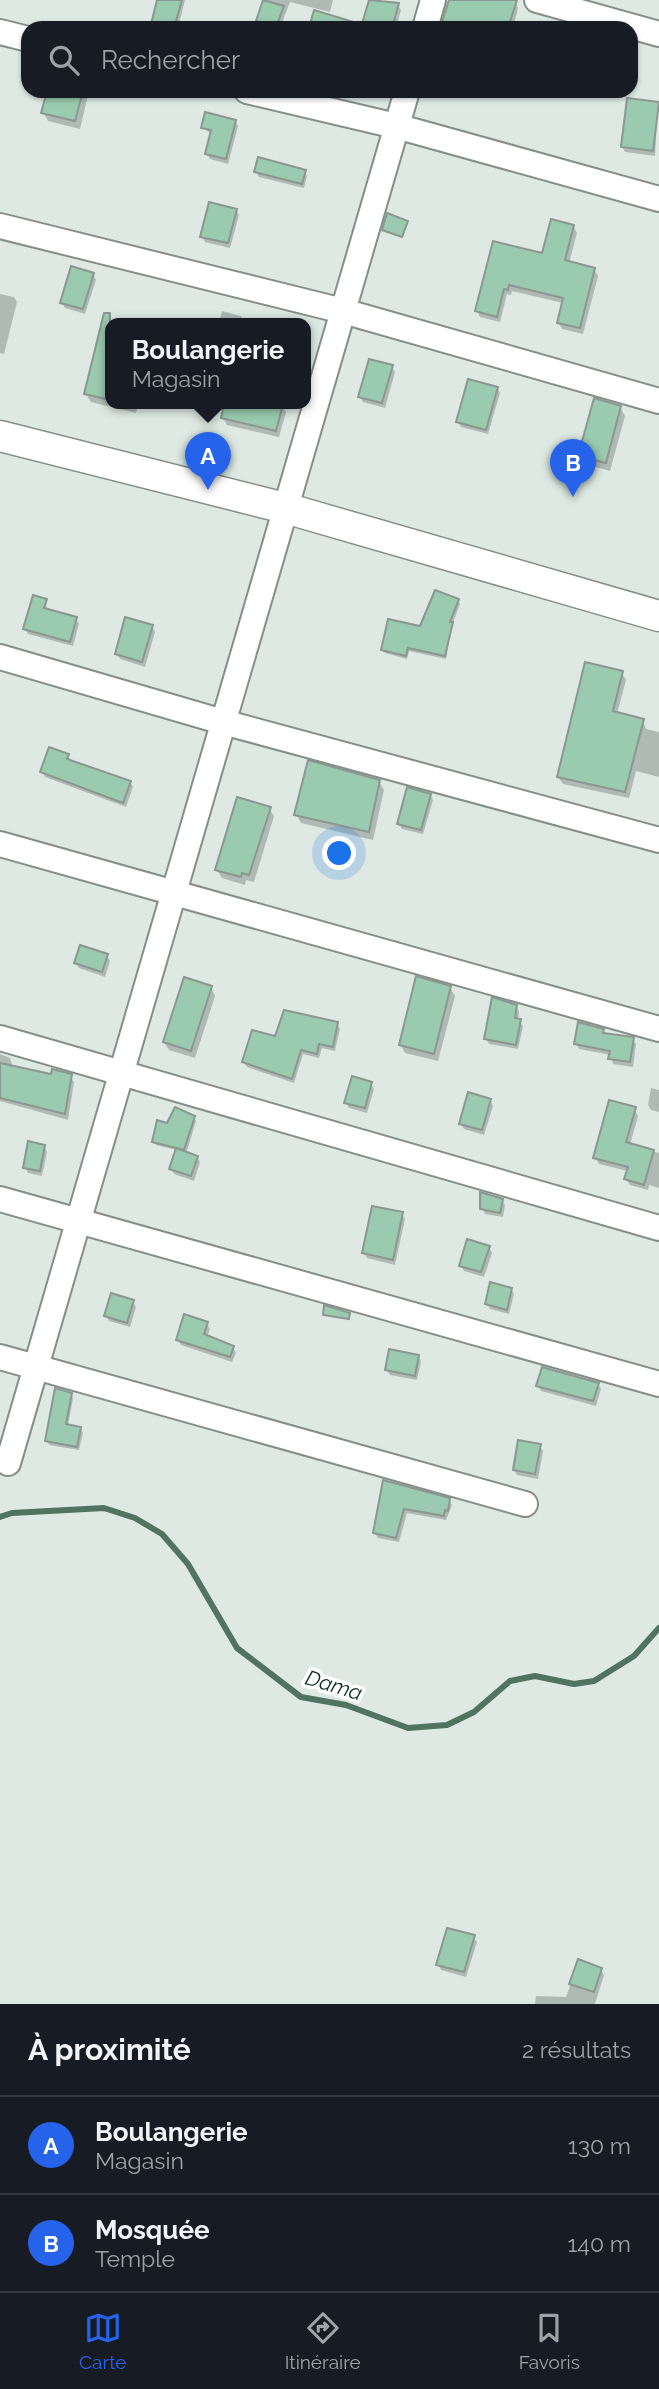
<!DOCTYPE html>
<html lang="fr">
<meta charset="utf-8">
<style>
:root{--surface:#171b24;--page:#20242c;--text:#f1f3f6;--muted:#9ea1a6;--line:#363941;--accent:#2563eb}
body{margin:0;font-family:Raleway,sans-serif;background:var(--page);color:var(--text)}
.you{position:absolute;left:340px;top:854px;width:24px;height:24px;margin:-18px;border:5px solid #fff;border-radius:50%;background:#1a73e8;box-shadow:0 0 0 10px #1a73e833}
.badge{display:grid;place-items:center;width:46px;height:46px;border-radius:50%;background:var(--accent);color:#fff;font-size:23px;font-weight:700}
.pin{position:absolute;translate:-50% -58px;filter:drop-shadow(0 2px 4px #0008)}
.pin::after{content:'';position:absolute;top:37px;width:24px;height:21px;background:inherit;clip-path:polygon(0 0,100% 0,50% 100%)}
.popup{position:absolute;left:105px;top:318px;width:206px;height:91px;box-sizing:border-box;display:grid;place-content:center;border-radius:14px;background:var(--surface);filter:drop-shadow(0 2px 5px #0005);font-size:23px;white-space:nowrap;color:var(--muted)}
.popup b{font-size:26px;color:var(--text)}
.popup::after{content:'';position:absolute;left:50%;top:100%;margin-left:-14px;border:14px solid transparent;border-top-color:var(--surface)}
.list{margin:0;padding:0;list-style:none}
h2{display:flex;justify-content:space-between;align-items:center;height:91px;margin:0;padding:0 28px;font-size:30px}
h2 small{font-size:23px;font-weight:400;color:var(--muted)}
.list li{display:grid;grid-template-columns:46px 1fr auto;gap:21px;align-items:center;box-sizing:border-box;height:98px;padding:0 28px;border-top:2px solid var(--line)}
.list b{display:block;font-size:26px;white-space:nowrap}
.list p{margin:0;font-size:23px;white-space:nowrap;color:var(--muted)}
.list em{font-size:23px;font-style:normal;color:var(--muted)}
.icon{flex:none;width:38px;height:38px;fill:none;stroke:currentColor;stroke-width:2;stroke-linecap:round;stroke-linejoin:round}
.map{position:relative;flex:none;width:659px;height:2004px;overflow:hidden}
.search{position:absolute;background:var(--surface);box-shadow:0 2px 5px #0004;left:21px;right:21px;top:21px;height:77px;display:flex;align-items:center;gap:18px;box-sizing:border-box;padding:0 24px;border-radius:21px;color:var(--muted);font-size:26px}
.sheet{height:287px;background:var(--surface)}
nav{display:flex;justify-content:space-around;align-items:center;box-sizing:border-box;height:98px;border-top:2px solid var(--line);background:var(--surface);font-size:19px;color:var(--muted)}
nav a{display:grid;justify-items:center;gap:4px}
nav .on{color:var(--accent)}
.map>svg:first-child{display:block}
.shadow{fill:#0003}
.lines{fill:none;stroke-linecap:round;stroke-linejoin:round}
.stream{stroke:#517361;stroke-width:6}
.building{fill:#9acbb0;stroke:#8c9791;stroke-width:2}
.minor-casing{stroke:#848f89;stroke-width:28}
.tertiary-casing{stroke:#848f89;stroke-width:33}
.minor{stroke:#fff;stroke-width:24}
.tertiary{stroke:#fff;stroke-width:30}
.labels{text-anchor:middle;dominant-baseline:central;stroke-width:7;stroke-linejoin:round;paint-order:stroke}
.water-label{font-size:21px;font-style:italic;fill:#093321;stroke:#fff}
</style>
<div class="map">
<svg width="659" height="2004" viewBox="0 0 659 2004">
<rect width="100%" height="100%" fill="#dde9e2"/>
<g class="shadow">
<polygon points="159,0 185,0 178,28 152,28"/>
<polygon points="265,0 333,0 330,12 290,2 280,28 268,28 258,20"/>
<polygon points="371,0 398,5 401,10 396,28 366,28 364,24"/>
<polygon points="452,0 515,2 518,8 513,28 441,28"/>
<polygon points="49,91 89,91 80,129 48,121 43,112"/>
<polygon points="658,104 655,156 625,152 622,146"/>
<polygon points="235,121 238,126 228,164 210,159 207,154 212,134 203,128"/>
<polygon points="304,171 307,176 304,188 259,177 256,172"/>
<polygon points="236,210 239,215 230,248 205,242 202,236"/>
<polygon points="407,222 403,238 384,230"/>
<polygon points="573,226 577,233 569,263 594,269 598,276 583,334 562,329 558,322 563,303 512,291 511,295 507,294 500,322 480,317 477,311"/>
<polygon points="93,275 96,280 85,314 65,308 62,303"/>
<polygon points="0,294 14,297 17,302 4,354 0,353"/>
<polygon points="222,311 241,316 245,324 212,324 219,323"/>
<polygon points="102,327 110,329 110,404 138,404 136,413 91,402 86,394"/>
<polygon points="392,367 395,372 385,408 363,402 360,397"/>
<polygon points="497,388 500,393 488,434 461,427 458,421"/>
<polygon points="282,405 286,412 279,437 227,425 223,418"/>
<polygon points="620,407 625,416 610,471 585,464 580,456"/>
<polygon points="458,600 460,604 452,625 446,659 409,651 407,659 385,653 382,650 421,629"/>
<polygon points="46,601 47,611 76,619 79,624 73,646 28,634 25,628"/>
<polygon points="152,626 155,632 145,667 120,659 117,654"/>
<polygon points="622,673 626,680 617,714 643,721 646,729 659,732 659,777 636,771 629,798 563,784 558,777"/>
<polygon points="68,756 71,761 130,782 133,787 126,807 45,777 42,771"/>
<polygon points="379,781 384,790 373,840 301,823 296,814"/>
<polygon points="430,795 433,800 423,834 402,829 399,824"/>
<polygon points="269,808 274,816 254,882 246,880 245,885 222,878 217,870"/>
<polygon points="107,956 110,961 105,977 79,968 76,963"/>
<polygon points="211,988 215,996 195,1058 169,1050 164,1042"/>
<polygon points="450,988 455,996 438,1061 405,1053 400,1044"/>
<polygon points="516,1006 519,1012 518,1020 523,1026 518,1049 489,1044 486,1039"/>
<polygon points="337,1024 340,1029 335,1051 322,1048 319,1058 303,1054 294,1083 247,1067 244,1062 276,1038"/>
<polygon points="603,1030 605,1035 632,1039 636,1044 633,1067 613,1064 611,1055 579,1049 576,1044"/>
<polygon points="0,1054 10,1058 13,1068 53,1076 70,1076 74,1082 68,1120 0,1101"/>
<polygon points="371,1084 374,1089 367,1113 349,1108 346,1102"/>
<polygon points="651,1088 659,1090 659,1112 651,1110 648,1105"/>
<polygon points="490,1100 493,1106 484,1135 464,1129 461,1124"/>
<polygon points="634,1109 638,1116 630,1145 659,1153 659,1188 649,1185 648,1190 630,1185 626,1179 628,1171 599,1164 595,1157"/>
<polygon points="194,1117 196,1121 186,1154 197,1157 200,1162 194,1181 174,1174 171,1169 177,1150 156,1145 154,1142 168,1125"/>
<polygon points="44,1146 47,1152 42,1176 28,1173 25,1167"/>
<polygon points="502,1200 505,1205 503,1217 485,1214 482,1208"/>
<polygon points="402,1214 405,1219 395,1265 367,1258 364,1253"/>
<polygon points="489,1247 492,1253 484,1277 464,1271 461,1265"/>
<polygon points="511,1289 514,1294 509,1314 490,1309 487,1304"/>
<polygon points="133,1302 136,1307 130,1327 109,1321 106,1316"/>
<polygon points="324,1314 349,1314 350,1316 350,1320"/>
<polygon points="207,1324 210,1329 207,1337 233,1347 236,1353 232,1362 181,1345 178,1340"/>
<polygon points="418,1356 421,1361 417,1380 390,1375 387,1370"/>
<polygon points="598,1384 601,1389 596,1406 541,1391 538,1386"/>
<polygon points="71,1394 73,1398 68,1426 80,1428 83,1433 79,1450 49,1445 47,1441"/>
<polygon points="540,1446 543,1451 538,1479 517,1475 514,1470"/>
<polygon points="385,1482 449,1500 452,1505 446,1520 407,1513 399,1542 378,1538 375,1533"/>
<polygon points="473,1937 477,1942 466,1977 441,1970 438,1964"/>
<polygon points="579,1962 601,1970 604,1975 595,2004 535,2004 536,1996 566,1997"/>
</g>
<g class="lines">
<polyline class="stream" points="0,1517 12,1513 104,1508 135,1518 162,1534 188,1564 237,1648 301,1697 346,1705 408,1728 447,1725 474,1712 510,1681 535,1676 574,1684 594,1681 634,1656 659,1628"/>
</g>
<g class="building">
<polygon points="157,0 182,0 174,28 150,28"/>
<polygon points="263,0 284,6 276,27 256,21"/>
<polygon points="369,0 399,3 392,28 362,24"/>
<polygon points="449,0 517,0 508,28 440,28"/>
<polygon points="314,10 360,24 360,28 309,28"/>
<polygon points="47,91 83,91 75,121 41,113"/>
<polygon points="627,98 659,102 653,151 621,147"/>
<polygon points="205,112 236,120 226,159 205,154 211,130 201,128"/>
<polygon points="258,157 306,170 302,184 254,172"/>
<polygon points="209,202 237,209 228,243 200,237"/>
<polygon points="387,213 408,221 402,237 382,230"/>
<polygon points="551,219 574,225 565,260 595,268 580,328 557,323 563,298 509,285 508,290 504,289 497,317 475,311 493,241 542,253"/>
<polygon points="71,266 94,273 83,309 60,303"/>
<polygon points="104,313 110,313 110,400 84,394"/>
<polygon points="369,359 393,365 382,403 358,397"/>
<polygon points="468,379 498,387 486,430 456,422"/>
<polygon points="594,398 621,406 606,463 578,456"/>
<polygon points="224,404 283,404 276,431 221,418"/>
<polygon points="435,590 459,599 450,622 453,622 445,656 408,648 406,656 381,650 388,619 420,626"/>
<polygon points="33,595 47,599 44,608 77,617 70,642 23,629"/>
<polygon points="125,617 153,625 142,662 115,654"/>
<polygon points="585,662 623,671 613,711 644,719 625,792 557,777"/>
<polygon points="49,747 69,754 67,759 131,781 123,803 40,772"/>
<polygon points="308,760 380,780 369,832 294,815"/>
<polygon points="407,787 431,794 421,830 397,824"/>
<polygon points="237,797 271,807 249,875 242,873 241,877 215,870"/>
<polygon points="80,945 108,954 102,972 74,963"/>
<polygon points="416,976 451,986 434,1054 399,1045"/>
<polygon points="184,977 212,986 191,1051 163,1042"/>
<polygon points="492,997 517,1005 515,1018 521,1019 516,1045 484,1039"/>
<polygon points="284,1010 338,1022 333,1047 319,1044 317,1054 301,1050 292,1079 242,1062 252,1030 275,1036"/>
<polygon points="578,1022 604,1029 603,1033 634,1037 630,1062 608,1059 610,1051 574,1044"/>
<polygon points="0,1063 51,1074 52,1069 72,1074 65,1114 0,1098"/>
<polygon points="352,1076 372,1082 365,1108 344,1103"/>
<polygon points="468,1092 491,1099 482,1130 459,1124"/>
<polygon points="609,1100 636,1107 626,1142 654,1150 644,1185 624,1179 628,1167 593,1158"/>
<polygon points="175,1107 195,1116 184,1150 152,1142 157,1120 167,1123"/>
<polygon points="28,1141 45,1145 40,1171 23,1168"/>
<polygon points="176,1148 198,1156 191,1176 169,1169"/>
<polygon points="480,1192 503,1199 500,1213 480,1209"/>
<polygon points="372,1206 403,1212 393,1260 362,1253"/>
<polygon points="467,1239 490,1246 481,1272 459,1266"/>
<polygon points="490,1282 512,1288 507,1310 485,1304"/>
<polygon points="111,1293 134,1300 127,1323 104,1316"/>
<polygon points="324,1305 350,1313 349,1319 323,1315"/>
<polygon points="184,1314 208,1322 204,1334 234,1346 230,1357 176,1340"/>
<polygon points="389,1349 419,1355 415,1376 385,1370"/>
<polygon points="542,1367 599,1383 593,1401 536,1386"/>
<polygon points="55,1388 72,1393 66,1424 81,1427 77,1447 45,1441"/>
<polygon points="518,1440 541,1444 535,1474 513,1470"/>
<polygon points="383,1480 450,1498 448,1511 445,1510 444,1516 404,1509 396,1538 373,1533"/>
<polygon points="447,1928 475,1935 464,1972 436,1965"/>
<polygon points="578,1959 602,1968 594,1992 569,1984"/>
</g>
<g class="lines">
<g class="minor-casing">
<g id="minor">
<polyline points="537,0 659,34"/>
<polyline points="425,28 433,0"/>
<polyline points="0,32 28,39"/>
<polyline points="247,91 396,126 659,199"/>
<polyline points="0,226 343,311 659,401"/>
<polyline points="0,657 223,722 659,840"/>
<polyline points="0,844 659,1029"/>
<polyline points="0,1038 659,1228"/>
<polyline points="0,1199 659,1384"/>
<polyline points="0,1357 525,1504"/>
<polyline points="8,1463 407,91"/>
</g>
</g>
<g class="tertiary-casing">
<polyline id="tertiary" points="0,436 285,508 659,616"/>
</g>
<use href="#minor" class="minor"/>
<use href="#tertiary" class="tertiary"/>
</g>
<g class="labels">
<g class="water-label">
<text transform="translate(334 1685) rotate(17)">Dama</text>
</g>
</g>
</svg>
<div class="you"></div>
<div class="pin badge" style="left:208px;top:490px">A</div>
<div class="popup"><b>Boulangerie</b>Magasin</div>
<div class="pin badge" style="left:573px;top:497px">B</div>
<div class="search"><svg class="icon" aria-label="search" viewBox="0 0 24 24"><circle cx="10" cy="10" r="6"/><path d="M15 15l6 6"/></svg>Rechercher</div>
</div>
<section class="sheet">
<h2>À proximité<small>2 résultats</small></h2>
<ul class="list">
<li><span class="badge">A</span><div><b>Boulangerie</b><p>Magasin</p></div><em>130 m</em></li>
<li><span class="badge">B</span><div><b>Mosquée</b><p>Temple</p></div><em>140 m</em></li>
</ul>
</section>
<nav>
<a class="on"><svg class="icon" aria-label="map" viewBox="0 0 24 24"><path d="M3 6l6-2 6 2 6-2v14l-6 2-6-2-6 2zM9 4v14M15 6v14"/></svg>Carte</a>
<a><svg class="icon" aria-label="directions" viewBox="0 0 24 24"><path d="M12 3l9 9-9 9-9-9zM9 14v-3h6M13 9l2 2-2 2"/></svg>Itinéraire</a>
<a><svg class="icon" aria-label="saved" viewBox="0 0 24 24"><path d="M7 4h10v16l-5-4-5 4z"/></svg>Favoris</a>
</nav>
